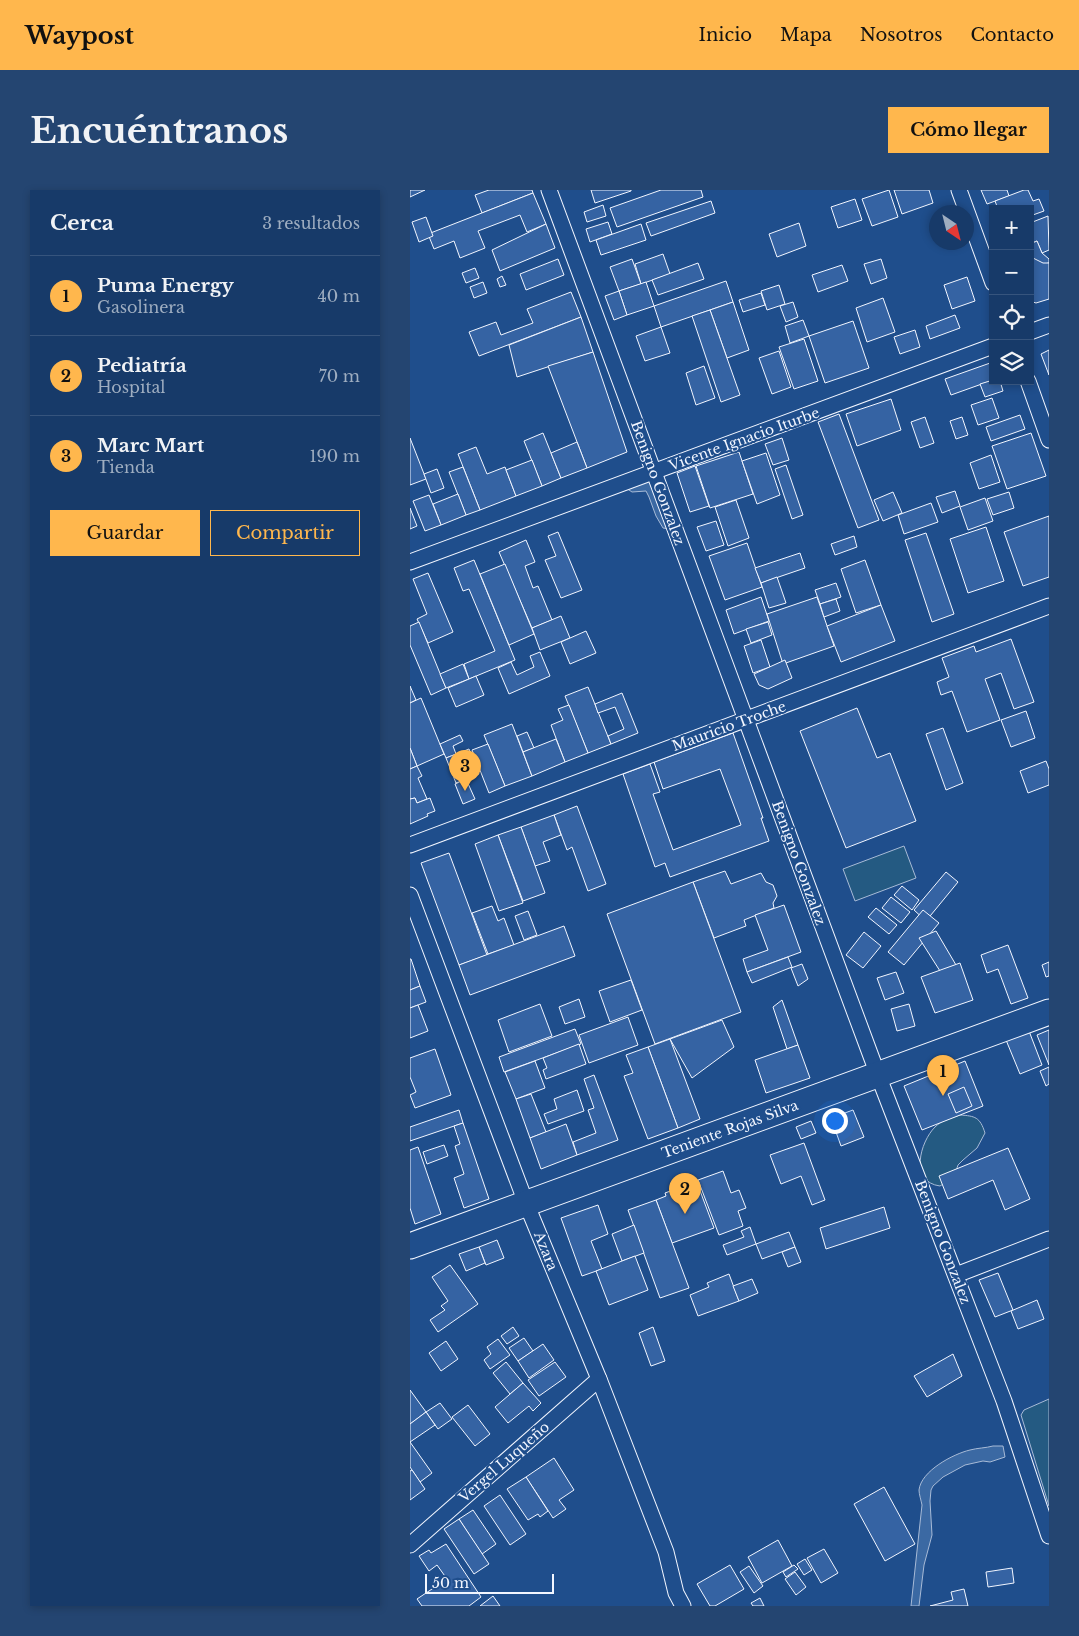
<!DOCTYPE html>
<html lang="es">
<meta charset="utf-8">
<style>
:root{--surface:#173a69;--page:#244571;--text:#f1f3f6;--muted:#9eadc0;--line:#36547d;--accent:#ffb74d}
body{margin:0;font-family:"Libre Baskerville",serif;background:var(--page);color:var(--text)}
.controls{position:absolute;right:15px;top:15px;display:grid;overflow:hidden;border-radius:0px;box-shadow:0 2px 8px #0003}
.controls button{width:45px;height:45px;display:grid;place-items:center;padding:0;border:0;border-bottom:1px solid var(--line);background:var(--surface);color:var(--text);font:25px sans-serif}
.compass{position:absolute;left:519px;top:15px;width:45px;height:45px;border-radius:50%;background:var(--surface);box-shadow:0 2px 8px #0003;rotate:145deg}
.scale{position:absolute;left:15px;bottom:12px;width:129px;box-sizing:border-box;padding-left:5px;border:2px solid #f2f6ff;border-top:0;font-size:14px;line-height:18px;white-space:nowrap;color:#f2f6ff;-webkit-text-stroke:4px #1f4e8c;paint-order:stroke}
.you{position:absolute;left:424px;top:930px;width:18px;height:18px;margin:-12px;border:4px solid #fff;border-radius:50%;background:#1a73e8;box-shadow:0 0 0 8px #1a73e833}
.badge{display:grid;place-items:center;width:32px;height:32px;border-radius:50%;background:var(--accent);color:#111;font-size:16px;font-weight:700}
.pin{position:absolute;translate:-50% -41px;filter:drop-shadow(0 1px 2px #0008)}
.pin::after{content:'';position:absolute;top:26px;width:18px;height:15px;background:inherit;clip-path:polygon(0 0,100% 0,50% 100%)}
.list{margin:0;padding:0;list-style:none}
h2{display:flex;justify-content:space-between;align-items:center;height:65px;margin:0;padding:0 20px;font-size:21px}
h2 small{font-size:16px;font-weight:400;color:var(--muted)}
.list li{display:grid;grid-template-columns:32px 1fr auto;gap:15px;align-items:center;box-sizing:border-box;height:80px;padding:0 20px;border-top:1px solid var(--line)}
.list b{display:block;font-size:19px;white-space:nowrap}
.list p{margin:0;font-size:16px;white-space:nowrap;color:var(--muted)}
.list em{font-size:16px;font-style:normal;color:var(--muted)}
.actions{display:flex;gap:10px;padding:15px 20px}
.actions a{flex:1;padding:11px 0;border:1px solid var(--accent);border-radius:0px;text-align:center;font-size:18px;color:var(--accent)}
.actions .main{background:var(--accent);color:#111}
.icon{flex:none;width:28px;height:28px;fill:none;stroke:currentColor;stroke-width:2;stroke-linecap:round;stroke-linejoin:round}
.map{position:relative;flex:none;width:639px;height:1416px;overflow:hidden;border-radius:0px}
header{display:flex;align-items:center;gap:30px;box-sizing:border-box;height:70px;padding:0 25px;background:var(--accent);color:#111}
header strong{font-size:24px}
nav{display:flex;gap:28px;margin-inline-start:auto;font-size:18px}
.intro{display:flex;align-items:center;justify-content:space-between;box-sizing:border-box;height:120px;padding:0 30px}
h1{margin:0;font-size:35px}
.button{padding:12px 22px;border-radius:0px;background:var(--accent);color:#111;font-size:18px;font-weight:700}
main{display:flex;gap:30px;padding:0 30px}
aside{flex:1;background:var(--surface);border-radius:0px;box-shadow:0 2px 8px #0003}
.map>svg:first-child{display:block}
.green{fill:#245a82;stroke:#a8bbd7}
.water{fill:#3b69a3;stroke:#a8bbd7}
.building{fill:#3563a3;stroke:#f2f6ff}
.lines{fill:none;stroke-linecap:round;stroke-linejoin:round}
.minor-casing{stroke:#f2f6ff;stroke-width:17}
.primary-casing{stroke:#f2f6ff;stroke-width:27}
.minor{stroke:#1f4e8c;stroke-width:15}
.primary{stroke:#1f4e8c;stroke-width:25}
.labels{text-anchor:middle;dominant-baseline:central;stroke-width:4;stroke-linejoin:round;paint-order:stroke}
.street-label{font-size:14px;fill:#f2f6ff;stroke:#1f4e8c}
</style>
<header>
<strong>Waypost</strong>
<nav><a>Inicio</a><a>Mapa</a><a>Nosotros</a><a>Contacto</a></nav>
</header>
<div class="intro"><h1>Encuéntranos</h1><a class="button">Cómo llegar</a></div>
<main>
<aside>
<h2>Cerca<small>3 resultados</small></h2>
<ul class="list">
<li><span class="badge">1</span><div><b>Puma Energy</b><p>Gasolinera</p></div><em>40 m</em></li>
<li><span class="badge">2</span><div><b>Pediatría</b><p>Hospital</p></div><em>70 m</em></li>
<li><span class="badge">3</span><div><b>Marc Mart</b><p>Tienda</p></div><em>190 m</em></li>
</ul>
<div class="actions"><a class="main">Guardar</a><a>Compartir</a></div>
</aside>
<div class="map">
<svg width="639" height="1416" viewBox="0 0 639 1416">
<rect width="100%" height="100%" fill="#1f4e8c"/>
<g class="green">
<polygon points="494,656 506,688 445,711 433,679"/>
<path d="M550,925c15,1 20,2 25,18l-8,15 -14,12 -5,5 -4,12 -14,9c-31,-4 -20,-44 -5,-59 7,-7 16,-9 25,-12z"/>
<polygon points="639,1209 639,1316 611,1225 614,1220"/>
</g>
<g class="water">
<polygon points="240,284 260,339 253,338 246,326 239,307 236,301 222,302 216,298"/>
<path d="M583,1256h10l2,11 -15,5 -7,-1 -18,4 -22,12 -10,9 -2,4 -1,11 2,34 -8,30 -5,41h-8l11,-101c-1,-5 -3,-11 -3,-15 2,-19 34,-36 51,-40 7,-2 16,-2 23,-4z"/>
</g>
<g class="building">
<polygon points="0,0 15,0 0,7"/>
<polygon points="79,0 122,0 123,3 72,23 65,5"/>
<polygon points="181,0 221,0 221,1 185,13"/>
<polygon points="251,0 291,0 293,7 207,37 200,18"/>
<polygon points="479,0 488,27 462,36 452,9"/>
<polygon points="484,0 519,0 523,13 492,24"/>
<polygon points="571,0 597,0 599,6 577,14"/>
<polygon points="614,0 618,0 623,11 629,9 634,21 620,26 620,19 588,19 585,11"/>
<polygon points="123,3 136,34 117,42 110,25 68,41 75,58 50,68 44,51 24,59 18,44"/>
<polygon points="445,9 452,30 428,38 421,17"/>
<polygon points="301,11 305,23 241,46 236,33"/>
<polygon points="193,15 196,26 177,32 174,22"/>
<polygon points="638,26 639,60 632,63 627,51 620,54 620,33"/>
<polygon points="16,27 23,46 9,52 2,32"/>
<polygon points="198,32 202,44 180,52 176,39"/>
<polygon points="389,33 396,56 367,67 359,44"/>
<polygon points="136,34 145,58 90,81 82,60"/>
<polygon points="231,34 236,50 191,65 186,50"/>
<polygon points="627,51 632,63 639,69 639,73 625,76 623,68 620,69 620,54"/>
<polygon points="253,64 260,84 231,94 225,74"/>
<polygon points="623,68 633,73 639,73 639,109 626,113 620,111 620,69"/>
<polygon points="148,69 154,85 116,100 110,84"/>
<polygon points="222,69 231,94 209,101 200,77"/>
<polygon points="471,69 477,88 461,94 454,74"/>
<polygon points="288,73 294,89 248,105 242,90"/>
<polygon points="432,75 438,91 408,102 402,85"/>
<polygon points="65,78 69,88 56,93 52,83"/>
<polygon points="92,86 96,95 90,97 87,89"/>
<polygon points="557,87 565,111 542,119 534,95"/>
<polygon points="316,91 323,112 251,137 244,116"/>
<polygon points="73,92 77,103 64,108 60,97"/>
<polygon points="236,92 244,116 217,125 209,101"/>
<polygon points="369,95 375,114 357,120 351,101"/>
<polygon points="209,101 217,125 204,130 195,106"/>
<polygon points="161,102 171,127 69,166 59,142 86,132 91,145 123,133 117,119"/>
<polygon points="351,103 355,115 333,122 329,110"/>
<polygon points="473,108 485,142 457,152 446,118"/>
<polygon points="323,112 339,160 317,168 300,120"/>
<polygon points="383,112 388,127 376,132 370,116"/>
<polygon points="300,120 330,205 311,212 282,126"/>
<polygon points="545,125 550,138 520,149 516,136"/>
<polygon points="171,127 183,162 107,187 99,155"/>
<polygon points="393,130 399,146 380,153 375,136"/>
<polygon points="443,131 459,178 415,193 399,146"/>
<polygon points="251,137 260,163 235,171 226,146"/>
<polygon points="505,140 510,157 490,164 484,147"/>
<polygon points="394,149 408,191 384,199 369,157"/>
<polygon points="639,160 639,185 631,164"/>
<polygon points="369,161 381,197 362,204 349,168"/>
<polygon points="183,162 217,262 177,278 138,176"/>
<polygon points="583,172 583,190 541,205 535,189"/>
<polygon points="294,176 305,208 286,215 276,183"/>
<polygon points="583,190 590,191 593,201 575,207 570,194"/>
<polygon points="582,208 589,228 568,235 561,215"/>
<polygon points="481,209 491,240 447,256 436,224"/>
<polygon points="429,224 469,330 448,338 408,232"/>
<polygon points="610,225 615,239 581,251 576,237"/>
<polygon points="515,227 524,253 510,258 501,232"/>
<polygon points="552,227 558,245 546,249 540,231"/>
<polygon points="133,243 151,288 132,296 114,251"/>
<polygon points="621,243 636,286 597,299 582,256"/>
<polygon points="0,248 16,289 0,295"/>
<polygon points="372,248 379,270 363,275 355,254"/>
<polygon points="167,252 177,278 151,288 141,263"/>
<polygon points="66,257 77,284 95,277 106,306 70,320 48,264"/>
<polygon points="329,262 343,304 300,318 286,276"/>
<polygon points="356,263 370,305 347,314 332,271"/>
<polygon points="581,265 590,292 569,299 560,273"/>
<polygon points="122,270 132,296 106,306 96,280"/>
<polygon points="376,275 393,325 382,329 365,279"/>
<polygon points="285,276 299,316 280,322 267,283"/>
<polygon points="53,277 70,320 56,325 39,282"/>
<polygon points="27,279 34,298 21,303 14,284"/>
<polygon points="545,301 550,316 532,323 526,307"/>
<polygon points="483,302 492,323 473,331 464,310"/>
<polygon points="599,302 604,318 583,325 577,309"/>
<polygon points="48,304 56,325 31,335 23,314"/>
<polygon points="19,305 31,335 15,341 3,311"/>
<polygon points="575,308 583,331 558,340 550,317"/>
<polygon points="326,310 339,348 318,356 305,317"/>
<polygon points="521,313 528,332 494,344 488,325"/>
<polygon points="0,318 7,336 0,339"/>
<polygon points="639,326 639,387 613,396 594,342"/>
<polygon points="306,331 314,355 296,361 287,337"/>
<polygon points="576,337 594,391 558,403 540,349"/>
<polygon points="148,342 172,400 151,408 135,370 146,366 138,346"/>
<polygon points="516,343 544,424 522,432 495,350"/>
<polygon points="444,346 447,357 425,365 421,354"/>
<polygon points="116,350 125,372 115,376 123,398 128,396 142,430 122,438 89,362"/>
<polygon points="337,353 352,397 315,410 299,366"/>
<polygon points="390,363 395,378 351,393 345,378"/>
<polygon points="64,370 105,470 59,489 54,474 85,461 59,399 53,401 44,378"/>
<polygon points="455,370 471,415 446,423 431,379"/>
<polygon points="95,374 124,444 99,455 70,384"/>
<polygon points="18,383 43,442 18,453 7,429 17,424 3,389"/>
<polygon points="367,387 376,413 359,418 351,393"/>
<polygon points="426,393 431,407 410,414 405,400"/>
<polygon points="351,407 359,431 324,444 316,420"/>
<polygon points="407,407 424,456 373,474 357,424"/>
<polygon points="426,409 430,421 414,427 410,414"/>
<polygon points="471,415 485,451 431,472 417,436"/>
<polygon points="151,426 160,448 130,460 122,438"/>
<polygon points="9,432 36,498 21,505 0,455 0,436"/>
<polygon points="358,432 362,445 341,453 336,439"/>
<polygon points="176,441 186,463 160,474 151,452"/>
<polygon points="601,449 624,512 604,519 591,483 575,489 590,530 557,542 542,501 531,505 527,492 539,487 532,468 564,456 566,462"/>
<polygon points="351,450 360,477 343,483 334,456"/>
<polygon points="130,462 140,486 99,504 88,478 101,472 107,485 124,477 120,466"/>
<polygon points="375,470 382,488 358,499 349,495 344,484"/>
<polygon points="53,474 59,489 36,498 30,484"/>
<polygon points="66,486 74,505 46,517 38,498"/>
<polygon points="0,496 6,510 0,513"/>
<polygon points="178,497 201,554 178,563 155,506"/>
<polygon points="212,503 228,543 201,554 198,546 214,539 205,517 188,523 185,514"/>
<polygon points="11,508 34,564 7,576 0,558 0,513"/>
<polygon points="159,515 178,563 155,572 141,535 153,530 148,519"/>
<polygon points="447,518 467,568 480,563 506,631 436,658 390,541"/>
<polygon points="616,521 625,548 601,557 591,530"/>
<polygon points="102,534 122,586 95,596 74,545"/>
<polygon points="533,538 553,593 536,600 516,544"/>
<polygon points="117,542 124,558 113,562 107,546"/>
<polygon points="323,543 353,628 351,628 359,651 260,687 255,673 245,677 213,584 240,574 250,602 243,604 263,660 331,635 310,579 253,599 244,572"/>
<polygon points="50,545 53,551 43,556 46,564 36,568 30,554"/>
<polygon points="146,549 155,572 122,586 113,562"/>
<polygon points="78,554 95,596 79,603 62,560"/>
<polygon points="0,558 7,576 0,579"/>
<polygon points="59,559 69,584 46,593 36,568"/>
<polygon points="636,571 639,579 639,595 618,603 610,581"/>
<polygon points="7,576 12,586 8,588 17,609 7,613 5,608 0,609 0,579"/>
<polygon points="56,589 65,609 53,614 45,594"/>
<polygon points="5,608 7,613 20,608 25,621 17,624 18,626 0,634 0,609"/>
<polygon points="167,616 196,694 178,701 162,657 157,660 144,625"/>
<polygon points="144,625 151,645 133,652 140,671 125,676 111,637"/>
<polygon points="111,637 135,703 113,711 88,645"/>
<polygon points="88,645 113,713 89,721 65,654"/>
<polygon points="39,663 77,765 49,775 11,673"/>
<polygon points="315,681 321,694 351,683 356,692 363,695 367,706 363,713 364,718 334,730 336,736 304,748 283,692"/>
<polygon points="536,682 548,692 516,731 504,720"/>
<polygon points="283,692 331,822 245,854 197,724"/>
<polygon points="492,696 509,710 502,720 484,705"/>
<polygon points="481,707 500,722 491,733 472,718"/>
<polygon points="374,715 391,762 337,782 333,769 358,760 345,725"/>
<polygon points="82,716 88,731 94,728 104,755 78,764 62,723"/>
<polygon points="466,718 487,735 479,744 458,727"/>
<polygon points="513,720 529,733 494,775 478,762"/>
<polygon points="118,721 127,745 114,750 105,726"/>
<polygon points="154,736 165,766 60,805 49,775"/>
<polygon points="526,741 546,775 530,781 509,748"/>
<polygon points="454,742 471,756 453,778 436,765"/>
<polygon points="598,755 618,808 601,814 588,779 577,783 571,765"/>
<polygon points="378,767 382,777 342,793 337,782"/>
<polygon points="1,769 10,796 0,800 0,769"/>
<polygon points="639,772 639,786 636,787 632,775"/>
<polygon points="550,773 563,810 525,823 511,787"/>
<polygon points="392,774 398,789 388,796 381,778"/>
<polygon points="486,782 494,803 475,810 467,788"/>
<polygon points="221,790 232,820 200,832 189,801"/>
<polygon points="10,796 16,812 0,818 0,800"/>
<polygon points="169,809 175,827 155,834 149,817"/>
<polygon points="372,810 388,855 377,859 363,817"/>
<polygon points="130,814 142,846 99,862 88,830"/>
<polygon points="499,814 505,836 487,841 481,819"/>
<polygon points="8,815 18,841 0,848 0,818"/>
<polygon points="218,827 228,855 179,873 169,845"/>
<polygon points="312,830 324,857 282,888 260,849"/>
<polygon points="165,839 171,854 94,882 89,867"/>
<polygon points="639,840 639,875 627,845"/>
<polygon points="619,841 632,875 610,884 596,850"/>
<polygon points="260,849 290,929 268,938 238,857"/>
<polygon points="169,854 176,874 136,889 133,880 137,878 133,868"/>
<polygon points="388,855 400,888 356,903 345,870"/>
<polygon points="238,857 268,938 238,949 214,886 223,883 216,865"/>
<polygon points="25,859 41,905 5,918 0,905 6,902 0,887 0,868"/>
<polygon points="125,871 135,898 106,909 95,882"/>
<polygon points="555,871 573,916 512,940 494,896"/>
<polygon points="639,877 639,894 636,896 630,881"/>
<polygon points="184,885 208,950 167,965 163,952 186,943 178,920 184,918 174,889"/>
<polygon points="554,897 562,916 546,923 538,904"/>
<polygon points="167,900 174,921 138,934 134,924 147,919 144,909"/>
<polygon points="121,904 136,942 120,948 106,909"/>
<polygon points="49,920 53,933 0,951 0,937"/>
<polygon points="443,920 454,947 431,956 421,928"/>
<polygon points="401,931 406,943 391,949 386,937"/>
<polygon points="53,933 79,1009 54,1018 44,988 54,984 45,956 50,954 44,936"/>
<polygon points="156,934 167,965 131,979 120,948"/>
<polygon points="394,953 415,1010 402,1015 391,986 371,994 360,965"/>
<polygon points="34,955 38,966 17,974 13,962"/>
<polygon points="8,957 31,1024 5,1034 0,1018 0,960"/>
<polygon points="598,958 620,1009 595,1020 583,990 538,1009 529,986"/>
<polygon points="313,981 321,1003 329,1000 336,1018 328,1021 333,1036 309,1045 288,990"/>
<polygon points="274,996 276,1003 289,998 304,1038 262,1053 246,1010 256,1006 255,1003"/>
<polygon points="246,1010 279,1098 250,1108 218,1020"/>
<polygon points="188,1015 198,1044 181,1051 192,1079 172,1086 151,1028"/>
<polygon points="474,1017 480,1038 416,1059 410,1038"/>
<polygon points="224,1035 234,1063 212,1071 202,1044"/>
<polygon points="340,1037 346,1054 317,1065 313,1055 334,1047 331,1041"/>
<polygon points="379,1042 385,1057 352,1069 346,1054"/>
<polygon points="87,1050 94,1068 76,1075 69,1057"/>
<polygon points="69,1057 75,1073 56,1081 49,1064"/>
<polygon points="385,1057 391,1072 378,1077 372,1062"/>
<polygon points="225,1066 238,1100 199,1115 186,1081"/>
<polygon points="40,1075 68,1114 28,1142 20,1130 35,1120 31,1116 38,1111 22,1087"/>
<polygon points="588,1083 603,1120 585,1127 569,1090"/>
<polygon points="319,1084 329,1111 288,1126 280,1105 299,1097 297,1093"/>
<polygon points="342,1089 348,1103 329,1111 323,1096"/>
<polygon points="627,1110 634,1129 608,1139 601,1121"/>
<polygon points="103,1137 109,1146 97,1154 91,1146"/>
<polygon points="243,1137 255,1171 241,1176 229,1143"/>
<polygon points="114,1148 123,1161 108,1171 99,1158"/>
<polygon points="88,1149 100,1165 80,1179 74,1170 81,1164 77,1157"/>
<polygon points="36,1151 48,1169 31,1181 19,1163"/>
<polygon points="133,1154 144,1170 119,1188 108,1171"/>
<polygon points="543,1164 552,1186 517,1207 504,1186"/>
<polygon points="96,1172 113,1193 100,1204 83,1183"/>
<polygon points="145,1172 156,1187 129,1206 118,1190"/>
<polygon points="113,1193 131,1213 123,1221 119,1216 98,1233 85,1217"/>
<polygon points="0,1200 16,1222 0,1234"/>
<polygon points="30,1213 42,1229 28,1239 16,1222"/>
<polygon points="58,1215 80,1244 65,1256 42,1227"/>
<polygon points="16,1222 25,1235 0,1252 0,1234"/>
<polygon points="0,1252 22,1283 10,1292 0,1277"/>
<polygon points="144,1268 164,1300 149,1310 156,1319 143,1328 116,1287"/>
<polygon points="2,1280 15,1299 0,1310 0,1281"/>
<polygon points="116,1287 138,1321 130,1327 128,1324 118,1330 97,1299"/>
<polygon points="474,1297 505,1354 475,1371 444,1314"/>
<polygon points="90,1305 116,1344 100,1355 74,1316"/>
<polygon points="63,1320 86,1354 72,1364 49,1329"/>
<polygon points="49,1329 79,1374 64,1384 34,1339"/>
<polygon points="368,1350 382,1376 352,1393 338,1367"/>
<polygon points="36,1354 71,1407 59,1416 12,1416 7,1409 37,1389 27,1375 19,1381 9,1366 19,1360 21,1363"/>
<polygon points="414,1359 428,1383 411,1393 397,1368"/>
<polygon points="395,1369 402,1380 394,1385 387,1374"/>
<polygon points="320,1375 334,1399 305,1416 300,1416 287,1394"/>
<polygon points="384,1375 388,1379 376,1387 373,1382"/>
<polygon points="339,1376 353,1396 344,1403 330,1382"/>
<polygon points="602,1378 604,1393 578,1397 576,1382"/>
<polygon points="385,1382 396,1397 386,1405 375,1389"/>
<polygon points="554,1399 558,1416 520,1416 543,1410 541,1402"/>
<polygon points="83,1406 90,1416 70,1416"/>
<polygon points="350,1408 354,1416 343,1416 341,1413"/>
</g>
<g class="lines">
<g class="minor-casing">
<g id="minor">
<polyline points="139,0 468,885 594,1211 639,1346"/>
<polyline points="549,0 583,93"/>
<polyline points="620,142 639,135"/>
<polyline points="618,191 639,250"/>
<polyline points="0,372 583,156"/>
<polyline points="0,655 639,416"/>
<polyline points="0,705 116,1013 189,1189 256,1362 266,1403 273,1416"/>
<polyline points="546,1085 639,1049"/>
<polyline points="0,1355 189,1189"/>
</g>
</g>
<g class="primary-casing">
<polyline id="primary" points="0,1056 639,822"/>
</g>
<use href="#minor" class="minor"/>
<use href="#primary" class="primary"/>
</g>
<g class="labels">
<g class="street-label">
<text transform="translate(334 249) rotate(-20)">Vicente Ignacio Iturbe</text>
<text transform="translate(248 293) rotate(70)">Benigno Gonzalez</text>
<text transform="translate(319 536) rotate(-20)">Mauricio Troche</text>
<text transform="translate(389 673) rotate(70)">Benigno Gonzalez</text>
<text transform="translate(320 939) rotate(-20)">Teniente Rojas Silva</text>
<text transform="translate(533 1052) rotate(69)">Benigno Gonzalez</text>
<text transform="translate(136 1061) rotate(68)">Azara</text>
<text transform="translate(94 1272) rotate(-41)">Vergel Luqueño</text>
</g>
</g>
</svg>
<div class="controls">
<button>+</button>
<button>−</button>
<button><svg class="icon" aria-label="locate" viewBox="0 0 24 24"><circle cx="12" cy="12" r="6"/><path d="M12 2v4M12 18v4M2 12h4M18 12h4"/></svg></button>
<button><svg class="icon" aria-label="layers" viewBox="0 0 24 24"><path d="M12 4l9 5-9 5-9-5zM3 14l9 5 9-5"/></svg></button>
</div>
<svg class="compass" viewBox="-18 -18 36 36"><path d="M0-13l5 13h-10z" fill="#e53935"/><path d="M0 13l5-13h-10z" fill="#9eadc0"/></svg>
<div class="scale">50 m</div>
<div class="you"></div>
<div class="pin badge" style="left:533px;top:906px">1</div>
<div class="pin badge" style="left:275px;top:1024px">2</div>
<div class="pin badge" style="left:55px;top:601px">3</div>
</div>
</main>
